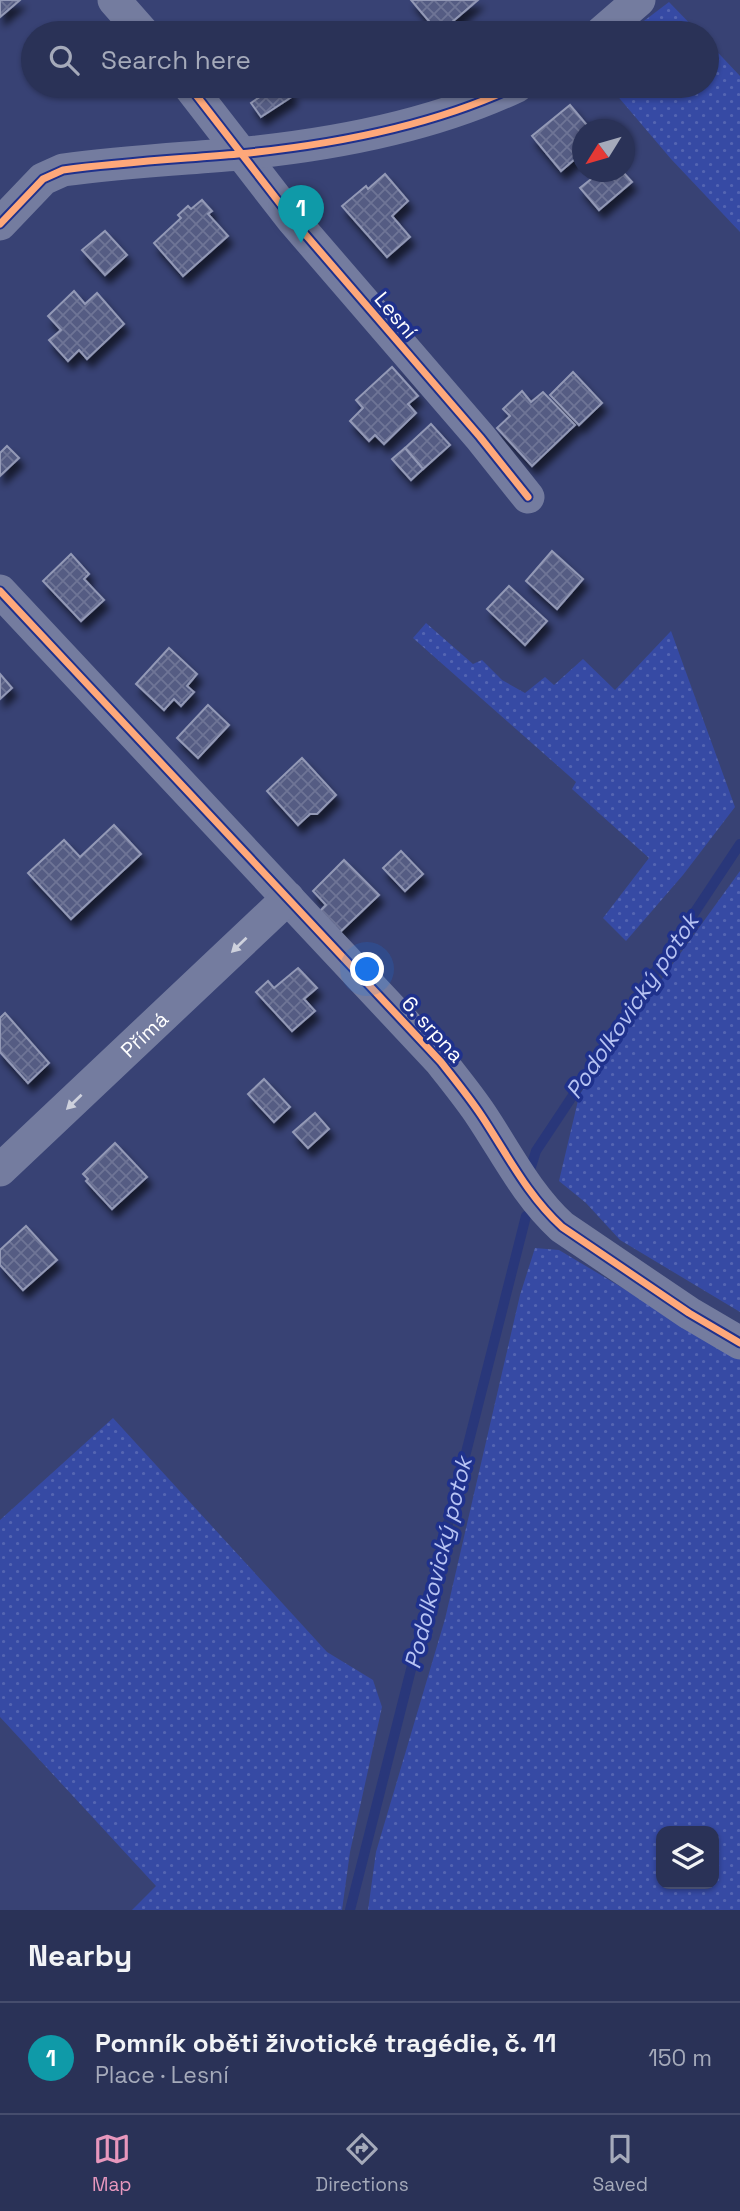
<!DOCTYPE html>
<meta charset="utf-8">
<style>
:root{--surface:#2a3257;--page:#363e61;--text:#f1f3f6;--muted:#a5aaba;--line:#464d6d;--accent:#e797bd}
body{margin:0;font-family:"Space Grotesk",sans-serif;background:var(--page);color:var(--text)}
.controls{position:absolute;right:21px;bottom:21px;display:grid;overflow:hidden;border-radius:14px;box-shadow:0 2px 5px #0004}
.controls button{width:63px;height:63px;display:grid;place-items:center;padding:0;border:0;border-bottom:2px solid var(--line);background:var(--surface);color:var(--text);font:35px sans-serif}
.compass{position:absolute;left:572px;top:119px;width:63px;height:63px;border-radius:50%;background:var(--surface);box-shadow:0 2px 5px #0004;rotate:233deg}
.you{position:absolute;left:368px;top:970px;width:24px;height:24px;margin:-18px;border:5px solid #fff;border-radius:50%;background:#1a73e8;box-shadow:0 0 0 10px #1a73e833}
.badge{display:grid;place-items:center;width:46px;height:46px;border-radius:50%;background:var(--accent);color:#fff;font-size:23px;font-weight:700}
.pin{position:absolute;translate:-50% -58px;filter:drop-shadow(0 2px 4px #0008)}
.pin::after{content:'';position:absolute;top:37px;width:24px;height:21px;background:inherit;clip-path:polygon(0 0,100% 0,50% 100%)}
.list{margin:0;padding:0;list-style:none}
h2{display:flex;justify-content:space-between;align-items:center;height:91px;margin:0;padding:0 28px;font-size:30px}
h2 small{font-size:23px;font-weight:400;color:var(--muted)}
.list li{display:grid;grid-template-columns:46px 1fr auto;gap:21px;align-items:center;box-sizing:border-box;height:112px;padding:0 28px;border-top:2px solid var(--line)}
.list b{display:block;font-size:26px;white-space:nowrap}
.list p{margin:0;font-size:23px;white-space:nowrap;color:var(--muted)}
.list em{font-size:23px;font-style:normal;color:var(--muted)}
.icon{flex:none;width:38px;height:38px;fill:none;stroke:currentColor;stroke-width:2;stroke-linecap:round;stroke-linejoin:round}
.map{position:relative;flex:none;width:740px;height:1910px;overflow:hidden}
.search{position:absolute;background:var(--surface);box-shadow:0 2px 5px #0004;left:21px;right:21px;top:21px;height:77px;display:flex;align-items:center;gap:18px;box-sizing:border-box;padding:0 24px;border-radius:38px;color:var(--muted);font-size:26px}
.sheet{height:203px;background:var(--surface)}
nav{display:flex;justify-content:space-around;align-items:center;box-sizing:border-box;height:98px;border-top:2px solid var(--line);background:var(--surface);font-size:19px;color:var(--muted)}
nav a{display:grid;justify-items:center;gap:4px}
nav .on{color:var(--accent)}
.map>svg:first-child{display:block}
.grass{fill:url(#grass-dots);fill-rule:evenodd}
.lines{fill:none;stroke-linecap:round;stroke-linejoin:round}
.stream{stroke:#29377a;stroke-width:10}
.building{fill:url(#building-cross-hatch);stroke:#9399b6;stroke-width:2;filter:url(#shadow)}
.minor{stroke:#747c9f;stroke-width:33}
.cycleway-casing{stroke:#1f318c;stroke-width:11}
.cycleway{stroke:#fea87a;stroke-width:7}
.oneway{fill:#ced1dd}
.labels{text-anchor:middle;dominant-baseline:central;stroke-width:7;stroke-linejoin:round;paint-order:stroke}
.street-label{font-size:21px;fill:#fff;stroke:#1f318c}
.water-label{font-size:23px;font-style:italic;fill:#b7c3f3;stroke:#1f318c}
</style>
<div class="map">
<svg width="740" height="1910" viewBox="0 0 740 1910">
<defs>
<pattern id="grass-dots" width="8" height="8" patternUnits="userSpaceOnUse" patternTransform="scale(1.75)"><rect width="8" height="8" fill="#364aa4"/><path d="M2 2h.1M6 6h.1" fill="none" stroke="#5465b2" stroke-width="1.8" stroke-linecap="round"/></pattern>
<pattern id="building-cross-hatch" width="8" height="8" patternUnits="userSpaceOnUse" patternTransform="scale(1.75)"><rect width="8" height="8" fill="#545c83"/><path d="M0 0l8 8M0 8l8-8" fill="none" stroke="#6e7496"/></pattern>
<filter id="shadow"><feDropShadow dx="4.5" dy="8" stdDeviation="3.5" flood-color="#0009"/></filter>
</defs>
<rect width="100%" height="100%" fill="#384274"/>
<g class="grass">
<polygon points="669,2 699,33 628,33"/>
<polygon points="707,41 740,76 740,232 671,159 609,86 707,86"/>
<polygon points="426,623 473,664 482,660 502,680 525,693 545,677 554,685 583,659 615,690 671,631 735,807 683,875 626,941 603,918 649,858 572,789 576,782 413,638"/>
<polygon points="740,871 740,1312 620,1240 586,1203 559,1181 580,1092"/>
<path d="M535,1248l24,2 181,108v552h-372l8,-58 69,-233 75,-324zM661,1831h53v53h-53z"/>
<polygon points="113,1418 327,1652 373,1680 382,1707 350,1852 342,1910 132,1910 156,1886 0,1717 0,1520"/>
</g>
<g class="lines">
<g class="stream">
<polyline points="530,1170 536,1151 740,844"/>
<polyline points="350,1910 526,1216"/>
</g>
</g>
<g class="building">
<polygon points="0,0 20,0 0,17"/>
<polygon points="411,0 478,0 439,33"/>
<polygon points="253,86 286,86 293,96 261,117 251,103 261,96"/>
<polygon points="570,105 591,130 582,130 582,153 561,171 532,136"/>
<polygon points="600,172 623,172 632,182 599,210 580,188"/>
<polygon points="385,174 408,201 392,216 410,237 387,257 342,206 366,186 368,189"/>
<polygon points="202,200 212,211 208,214 228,236 183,276 154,243 181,218 178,215 188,206 191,209"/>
<polygon points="105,231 127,255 105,275 82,250"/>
<polygon points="74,291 85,304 97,293 124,324 87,359 79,350 68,361 49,340 61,330 48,316"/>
<polygon points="392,367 418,396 408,404 416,413 384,444 375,435 369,441 350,421 363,408 356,400"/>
<polygon points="573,372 602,403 579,425 550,395"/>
<polygon points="522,391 531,402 543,392 575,425 532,466 497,428 510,416 503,409"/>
<polygon points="431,424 450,445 423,469 405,448"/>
<polygon points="7,446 19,458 0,476 0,453"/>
<polygon points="405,448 423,469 411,480 392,459"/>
<polygon points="552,551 583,579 557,609 526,581"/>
<polygon points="71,554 89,574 84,579 104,600 81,621 43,581"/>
<polygon points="509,586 547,621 525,645 487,609"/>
<polygon points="169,648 197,674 187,686 194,692 181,706 174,699 164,710 136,684"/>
<polygon points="0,674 12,688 0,699"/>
<polygon points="208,705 229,725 198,758 177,738"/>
<polygon points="302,758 336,795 317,814 310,814 298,825 267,791"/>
<polygon points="114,825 141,854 71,919 28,873 64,840 80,857"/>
<polygon points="401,851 423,874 405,891 383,868"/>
<polygon points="344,860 379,895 339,933 319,912 326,905 313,891"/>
<polygon points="298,968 317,988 304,999 315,1011 292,1031 256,992 268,981 274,988"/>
<polygon points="5,1013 49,1063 28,1083 0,1052 0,1018"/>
<polygon points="264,1079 290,1107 274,1122 248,1094"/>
<polygon points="315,1113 329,1129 308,1148 293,1132"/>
<polygon points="115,1143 147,1177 112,1209 86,1181 88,1179 83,1174"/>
<polygon points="26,1226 57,1260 23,1290 0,1265 0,1250"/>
</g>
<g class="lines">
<g class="minor">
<polyline points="114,0 143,33"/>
<polyline points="601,33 639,0"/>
<polyline points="189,86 292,219 480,437 528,497"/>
<path d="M0,224l43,-45 20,-9c58,-8 117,-11 175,-16 94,-9 193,-27 279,-68"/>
<path d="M0,591l441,471c14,18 28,35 40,53 26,39 46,80 81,112l127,86 51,30"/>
<path id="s1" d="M0,1170l288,-272"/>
</g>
<g class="cycleway-casing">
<g id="cycleway">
<polyline points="189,86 292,219 480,437 528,497"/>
<path d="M0,224l43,-45 20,-9c58,-8 117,-11 175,-16 94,-9 193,-27 279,-68"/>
<path d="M0,591l441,471c14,18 28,35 40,53 26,39 46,80 81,112l127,86 51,30"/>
</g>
</g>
<use href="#cycleway" class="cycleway"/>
</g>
<defs><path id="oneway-solid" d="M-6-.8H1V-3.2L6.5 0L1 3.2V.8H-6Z" transform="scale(1.75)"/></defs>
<g class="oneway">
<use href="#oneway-solid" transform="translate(239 945) rotate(136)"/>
<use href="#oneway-solid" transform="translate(74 1102) rotate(136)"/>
</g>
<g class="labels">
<g class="street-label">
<text transform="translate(396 315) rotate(50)">Lesní</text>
<text transform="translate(433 1029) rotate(48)">6. srpna</text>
<text stroke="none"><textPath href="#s1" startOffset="198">Přímá</textPath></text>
</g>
<g class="water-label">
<text transform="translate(632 1006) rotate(-56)">Podolkovický potok</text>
<text transform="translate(438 1563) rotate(-76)">Podolkovický potok</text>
</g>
</g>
</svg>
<div class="controls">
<button><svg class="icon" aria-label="layers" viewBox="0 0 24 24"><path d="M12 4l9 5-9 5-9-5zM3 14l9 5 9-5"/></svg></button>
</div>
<svg class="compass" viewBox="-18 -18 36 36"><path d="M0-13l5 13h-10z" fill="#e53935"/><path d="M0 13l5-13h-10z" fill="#a5aaba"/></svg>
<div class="you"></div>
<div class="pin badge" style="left:301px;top:243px;background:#0f9aa8">1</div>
<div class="search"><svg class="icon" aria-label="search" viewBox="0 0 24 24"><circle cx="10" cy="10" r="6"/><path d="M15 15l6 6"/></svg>Search here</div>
</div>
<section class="sheet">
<h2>Nearby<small></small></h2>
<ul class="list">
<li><span class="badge" style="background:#0f9aa8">1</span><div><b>Pomník oběti životické tragédie, č. 11</b><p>Place · Lesní</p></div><em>150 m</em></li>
</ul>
</section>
<nav>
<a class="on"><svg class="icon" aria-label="map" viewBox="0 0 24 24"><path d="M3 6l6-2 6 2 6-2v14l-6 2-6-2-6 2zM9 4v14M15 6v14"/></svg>Map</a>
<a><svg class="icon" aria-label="directions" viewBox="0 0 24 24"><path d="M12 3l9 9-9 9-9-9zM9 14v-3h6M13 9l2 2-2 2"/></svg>Directions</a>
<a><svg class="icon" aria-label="saved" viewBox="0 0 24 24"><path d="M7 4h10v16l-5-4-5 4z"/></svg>Saved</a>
</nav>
